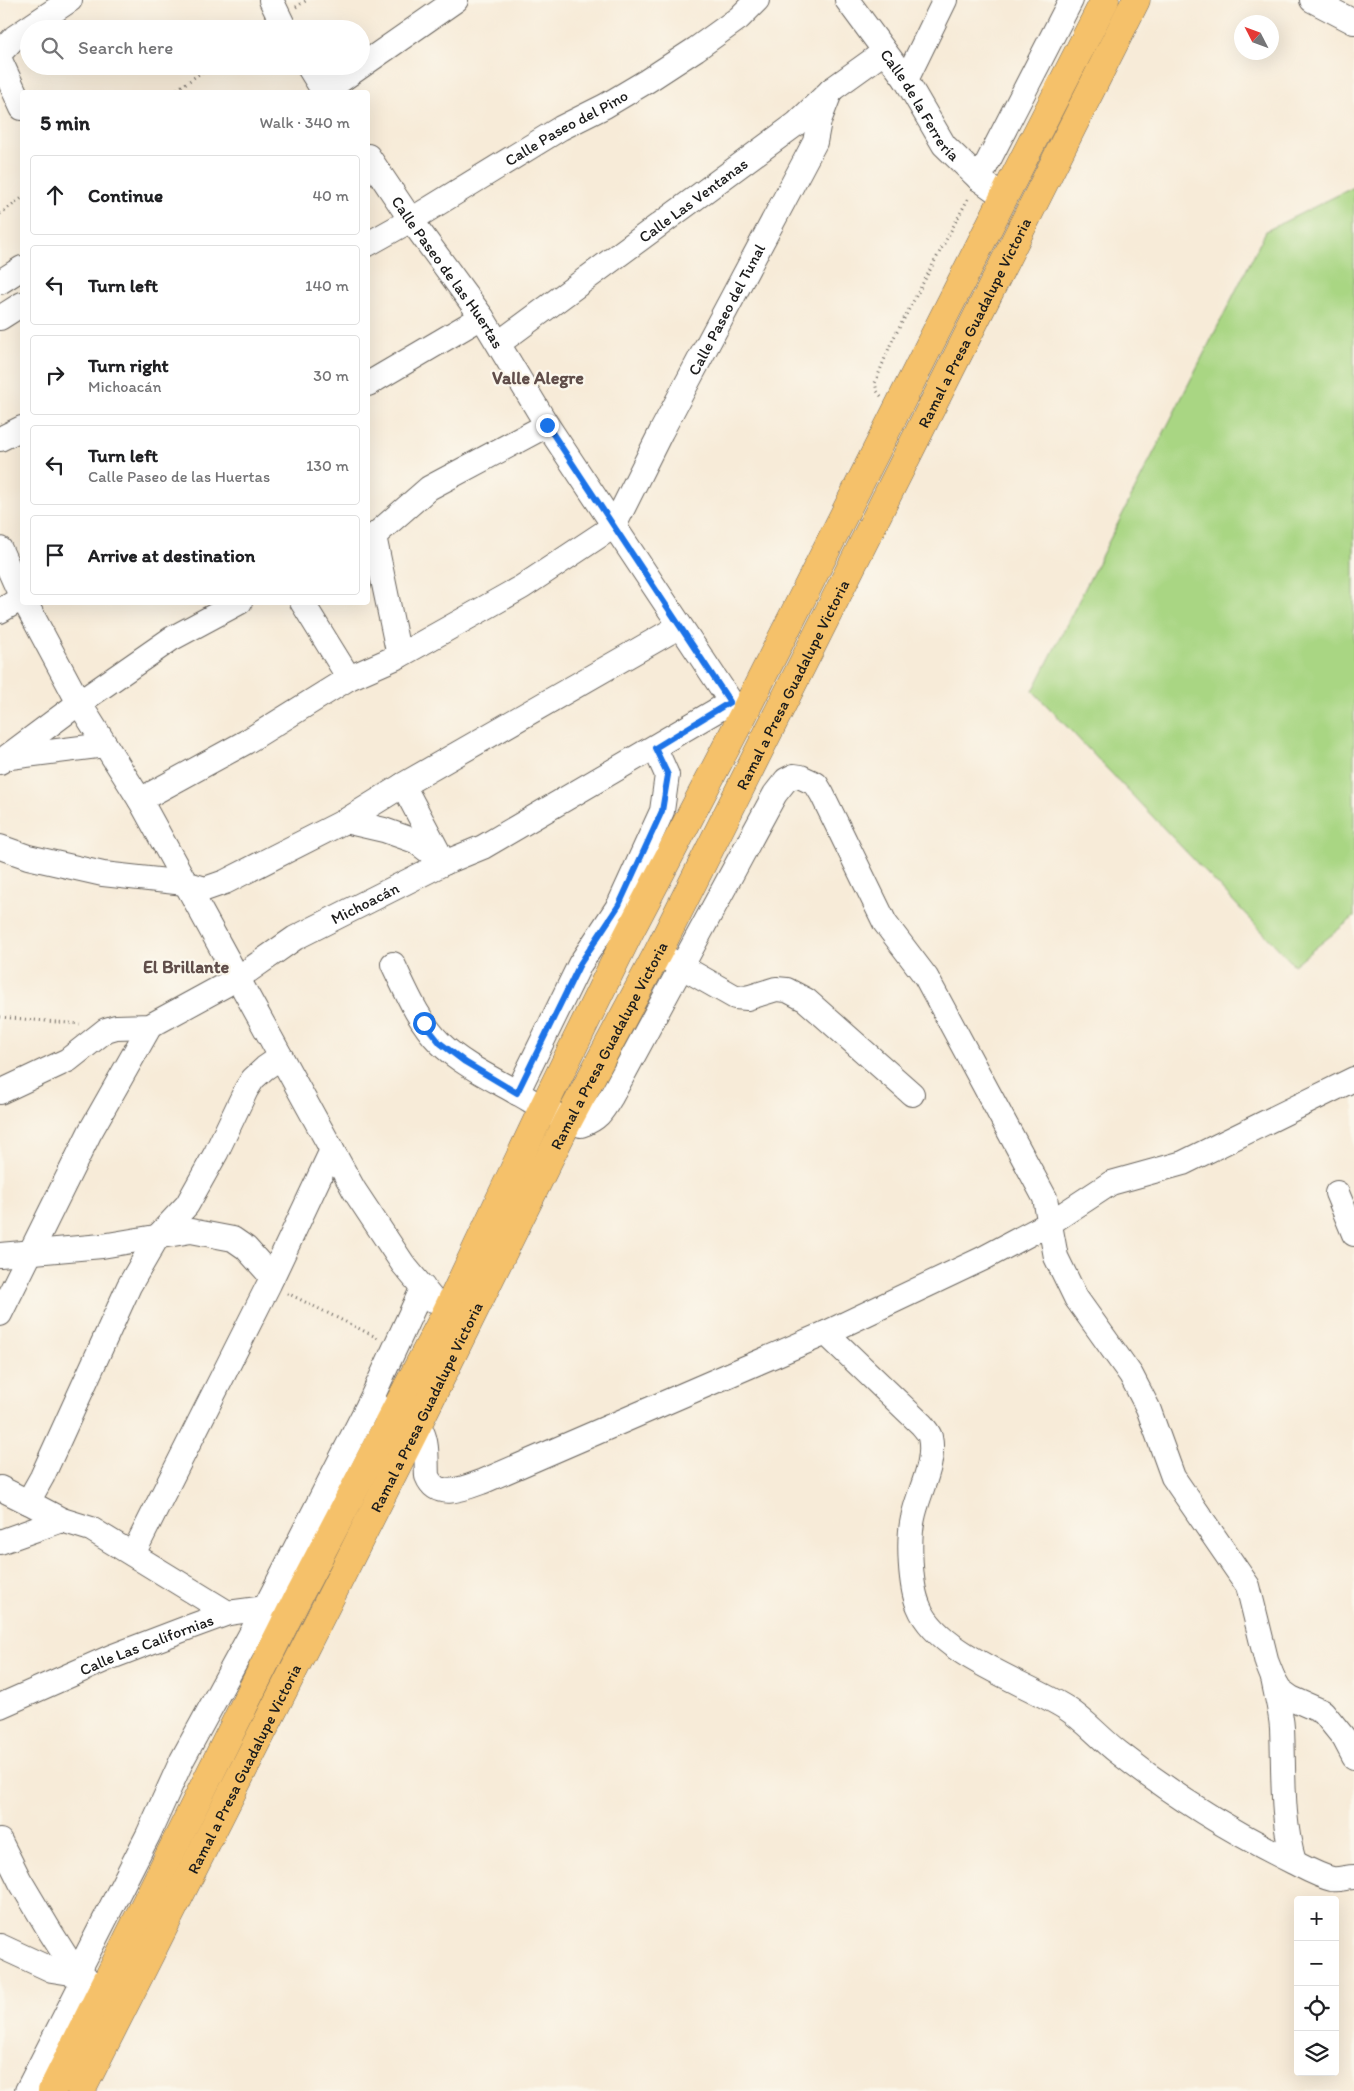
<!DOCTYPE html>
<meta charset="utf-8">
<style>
:root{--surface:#fff;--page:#f6f6f6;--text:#202124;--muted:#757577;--line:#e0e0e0}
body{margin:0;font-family:Itim,sans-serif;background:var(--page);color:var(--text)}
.controls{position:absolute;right:15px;bottom:15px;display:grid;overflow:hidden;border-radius:5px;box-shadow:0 5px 20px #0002}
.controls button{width:45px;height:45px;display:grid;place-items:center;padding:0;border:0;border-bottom:1px solid var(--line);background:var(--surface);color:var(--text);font:25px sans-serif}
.compass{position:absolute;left:1234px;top:15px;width:45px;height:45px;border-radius:50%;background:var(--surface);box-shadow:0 5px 20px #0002;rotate:312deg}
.stop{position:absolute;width:15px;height:15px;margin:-11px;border:4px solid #1a73e8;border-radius:50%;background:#fff}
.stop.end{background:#1a73e8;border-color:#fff;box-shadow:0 1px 5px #0008}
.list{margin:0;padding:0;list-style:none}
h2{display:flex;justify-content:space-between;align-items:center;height:65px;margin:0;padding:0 20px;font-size:21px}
h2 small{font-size:16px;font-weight:400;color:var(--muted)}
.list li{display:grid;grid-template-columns:32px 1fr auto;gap:15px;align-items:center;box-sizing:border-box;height:80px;margin:0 10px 10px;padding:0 10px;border:1px solid var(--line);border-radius:5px}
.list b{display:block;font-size:19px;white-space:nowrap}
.list p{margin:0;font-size:16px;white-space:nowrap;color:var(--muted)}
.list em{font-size:16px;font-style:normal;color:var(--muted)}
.icon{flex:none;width:28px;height:28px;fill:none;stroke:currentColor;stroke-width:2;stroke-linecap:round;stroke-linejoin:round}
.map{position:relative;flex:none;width:1354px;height:2091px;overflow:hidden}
.search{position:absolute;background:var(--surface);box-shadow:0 5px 20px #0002;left:20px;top:20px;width:350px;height:55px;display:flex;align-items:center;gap:12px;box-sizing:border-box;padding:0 18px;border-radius:28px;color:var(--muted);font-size:19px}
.panel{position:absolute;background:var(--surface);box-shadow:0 5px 20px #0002;left:20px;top:90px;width:350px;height:515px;border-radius:5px}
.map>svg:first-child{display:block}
.green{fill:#a9d683;stroke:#627950}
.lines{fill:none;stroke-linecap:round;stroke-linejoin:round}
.minor-casing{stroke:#69645e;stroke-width:26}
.major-casing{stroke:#69645e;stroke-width:29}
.path{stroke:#69645e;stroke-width:3;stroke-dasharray:1 4;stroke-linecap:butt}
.minor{stroke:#fff;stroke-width:24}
.major{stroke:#f5c16b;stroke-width:28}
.route{stroke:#1a73e8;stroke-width:6}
.labels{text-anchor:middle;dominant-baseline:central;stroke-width:4.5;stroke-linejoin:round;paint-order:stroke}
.street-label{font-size:16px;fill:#1c1c1c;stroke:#fbf7ec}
.neighbourhood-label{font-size:18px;font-weight:bold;fill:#604e4a;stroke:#fbf7ec}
</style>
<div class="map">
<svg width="1354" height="2091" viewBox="0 0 1354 2091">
<rect width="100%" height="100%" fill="#fbf7ec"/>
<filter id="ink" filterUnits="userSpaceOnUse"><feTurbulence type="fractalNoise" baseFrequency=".02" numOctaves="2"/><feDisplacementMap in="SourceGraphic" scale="10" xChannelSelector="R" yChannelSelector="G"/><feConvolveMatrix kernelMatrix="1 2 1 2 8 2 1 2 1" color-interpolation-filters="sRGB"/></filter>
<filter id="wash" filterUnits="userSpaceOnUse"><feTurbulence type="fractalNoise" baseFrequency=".0096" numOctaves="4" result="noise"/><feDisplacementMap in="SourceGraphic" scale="20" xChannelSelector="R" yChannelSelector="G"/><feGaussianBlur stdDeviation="1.12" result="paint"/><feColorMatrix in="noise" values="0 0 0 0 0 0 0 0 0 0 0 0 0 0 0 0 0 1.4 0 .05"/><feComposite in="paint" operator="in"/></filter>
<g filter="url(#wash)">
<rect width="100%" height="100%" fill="#f7ebd8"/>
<polygon class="green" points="1354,187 1354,917 1294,965 1033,691 1266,231"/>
</g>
<g filter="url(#ink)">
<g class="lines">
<g class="minor-casing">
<g id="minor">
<polyline points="271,0 285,29"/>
<path id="s1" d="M847,0l59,80 38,65 35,34 25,18"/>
<polyline points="1312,0 1354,22"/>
<polyline points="0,53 15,37 70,0"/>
<polyline points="0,60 22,108"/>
<polyline points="308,66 324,92"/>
<polyline points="906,80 945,0"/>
<polyline points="324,92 456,0"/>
<path id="s2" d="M368,156l43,64 71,97 65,108 184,277 10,11"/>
<polyline points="979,179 1071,0"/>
<path id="s3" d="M368,244l43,-24 150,-92 44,-22 42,-25 49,-32 43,-31 18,-18"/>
<polyline points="0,282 22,268"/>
<polyline points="0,318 22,304"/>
<path id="s4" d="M499,343l297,-219 35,-34 53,-38"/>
<polyline points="368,384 482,317"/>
<polyline points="0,439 22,428"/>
<polyline points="374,536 399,656"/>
<polyline points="368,539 374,536 429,488 547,425"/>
<polyline points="0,549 22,598"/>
<polyline points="25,602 79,703 140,800 354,1190 403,1264 433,1300"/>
<polyline points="302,602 349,678"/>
<polyline points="0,611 22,598"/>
<polyline points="10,757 105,745"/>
<polyline points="0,762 79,703 171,639 240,602"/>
<polyline points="403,785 442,859"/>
<path id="s5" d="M140,800l106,-58 103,-64 50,-22 123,-69 92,-61 47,-94 154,-290 4,-21 12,-31"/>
<polyline points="345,821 384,830 415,841 444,863"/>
<polyline points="0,847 28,857 103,874 185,883 205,889 225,882 345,821 403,785 680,626"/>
<polyline points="668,959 735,997 747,998 776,989 787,990 806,1000 912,1094"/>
<path d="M393,964c13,27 25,57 47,79 20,20 51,35 76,49 21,12 41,26 65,33 17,-6 21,-13 30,-28l164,-303 11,-14 8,-4 7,1 15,7 6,10 63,129 41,54 119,221 11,59 20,41 55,77 17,33 25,69 75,109 19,77 6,15 7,12 11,8 32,14 21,26 10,19"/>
<path id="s6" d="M0,1092l68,-32 38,-30 10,-3 34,-1 88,-48 57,-40 149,-75 39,-16 248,-145"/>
<polyline points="517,1093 580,964 619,905 662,811 667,775 655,748"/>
<polyline points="1337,1193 1354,1234"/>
<polyline points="0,1255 102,1246 191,1231 233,1239 246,1248 272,1277"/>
<polyline points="0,1314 90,1132 150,1026"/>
<path d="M826,1333l96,92c2,3 7,8 8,12 6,27 -12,55 -17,81 -5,21 -3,69 6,89 19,47 106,75 147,101 19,12 34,30 52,44 54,43 114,80 175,110 12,6 26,14 39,17 7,1 15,-2 22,-2"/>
<path d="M369,1404c13,5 46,15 53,28 6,12 4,30 5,44 10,25 38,12 57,5l342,-148 156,-74 68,-36 61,-40 72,-20 171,-84"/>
<polyline points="0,1488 28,1502"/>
<polyline points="0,1542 62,1520"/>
<polyline points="133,1554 269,1284 332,1150"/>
<polyline points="228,1613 91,1529 62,1520 28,1502 42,1477 129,1286 158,1236 187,1205 216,1153 246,1090 253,1079 265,1068 281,1057"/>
<path d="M1273,1678c3,17 8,33 9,50 2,46 -1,90 12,134"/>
<path id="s7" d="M0,1706l111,-49 76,-29 41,-15 37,-5 11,-5"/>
<polyline points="0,1841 20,1881 51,1933 77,1974 86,1978"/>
<polyline points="0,1946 52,1970 77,1974 148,1835 182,1760 265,1608 369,1404 423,1287"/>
<polyline points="27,2091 85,1977"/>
</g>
</g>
<g class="major-casing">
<g id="major">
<polyline points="52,2091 297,1599 445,1315 543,1108 628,935 743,715 1004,197 1105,0"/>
<path id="s8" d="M81,2091l336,-665 151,-305 90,-169 478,-952"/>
</g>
</g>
<g class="path">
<polyline points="296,7 307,0"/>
<polyline points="173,92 211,66"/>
<polyline points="0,214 22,198"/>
<polyline points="881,396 877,391 875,383 891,343 969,197"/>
<polyline points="0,1017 80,1024"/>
<polyline points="287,1293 378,1338"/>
</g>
<use href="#minor" class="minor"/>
<use href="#major" class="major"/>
</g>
</g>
<g class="lines" filter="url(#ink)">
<polyline class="route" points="424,1023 440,1043 465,1062 517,1093 580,964 619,905 662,811 668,775 655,748 730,702 547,425"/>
</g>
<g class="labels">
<g class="street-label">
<text stroke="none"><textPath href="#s1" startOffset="128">Calle de la Ferrería</textPath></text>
<text stroke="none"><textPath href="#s3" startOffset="230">Calle Paseo del Pino</textPath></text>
<text stroke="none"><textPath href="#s4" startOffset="241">Calle Las Ventanas</textPath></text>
<text stroke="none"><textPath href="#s2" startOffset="141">Calle Paseo de las Huertas</textPath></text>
<text stroke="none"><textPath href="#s5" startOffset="792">Calle Paseo del Tunal</textPath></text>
<text stroke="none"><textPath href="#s8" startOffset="1981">Ramal a Presa Guadalupe Victoria</textPath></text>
<text stroke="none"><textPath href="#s8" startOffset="1576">Ramal a Presa Guadalupe Victoria</textPath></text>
<text stroke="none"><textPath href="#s6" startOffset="416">Michoacán</textPath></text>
<text stroke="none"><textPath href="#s8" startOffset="1171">Ramal a Presa Guadalupe Victoria</textPath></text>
<text stroke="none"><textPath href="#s8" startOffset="766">Ramal a Presa Guadalupe Victoria</textPath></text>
<text stroke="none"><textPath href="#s7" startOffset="159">Calle Las Californias</textPath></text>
<text stroke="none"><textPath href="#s8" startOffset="361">Ramal a Presa Guadalupe Victoria</textPath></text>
</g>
<g class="neighbourhood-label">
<text x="538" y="378">Valle Alegre</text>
<text x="186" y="967">El Brillante</text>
</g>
</g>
</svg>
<div class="controls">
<button>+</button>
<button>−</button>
<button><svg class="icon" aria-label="locate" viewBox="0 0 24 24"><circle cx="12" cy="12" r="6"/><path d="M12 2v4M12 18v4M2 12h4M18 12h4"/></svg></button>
<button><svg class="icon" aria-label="layers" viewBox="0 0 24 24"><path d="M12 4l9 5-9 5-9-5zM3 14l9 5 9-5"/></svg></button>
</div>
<svg class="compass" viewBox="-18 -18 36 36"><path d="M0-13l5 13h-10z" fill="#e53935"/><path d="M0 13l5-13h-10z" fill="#757577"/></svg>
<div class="stop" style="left:424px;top:1023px"></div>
<div class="stop end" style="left:547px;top:425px"></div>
<div class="search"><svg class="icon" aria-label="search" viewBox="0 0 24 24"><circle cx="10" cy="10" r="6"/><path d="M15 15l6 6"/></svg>Search here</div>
<section class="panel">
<h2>5 min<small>Walk · 340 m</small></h2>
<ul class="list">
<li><svg class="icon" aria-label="ahead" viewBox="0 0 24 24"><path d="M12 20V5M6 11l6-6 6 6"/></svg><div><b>Continue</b></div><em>40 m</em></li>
<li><svg class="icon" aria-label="left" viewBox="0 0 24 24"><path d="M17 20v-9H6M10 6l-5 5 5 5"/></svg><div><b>Turn left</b></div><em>140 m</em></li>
<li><svg class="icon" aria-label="right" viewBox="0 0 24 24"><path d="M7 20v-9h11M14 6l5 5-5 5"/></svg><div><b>Turn right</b><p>Michoacán</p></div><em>30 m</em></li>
<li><svg class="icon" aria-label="left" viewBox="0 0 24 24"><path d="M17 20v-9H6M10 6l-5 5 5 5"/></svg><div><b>Turn left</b><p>Calle Paseo de las Huertas</p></div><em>130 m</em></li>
<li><svg class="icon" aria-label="arrive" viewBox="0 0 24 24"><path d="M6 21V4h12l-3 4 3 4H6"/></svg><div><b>Arrive at destination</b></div></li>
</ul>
</section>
</div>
